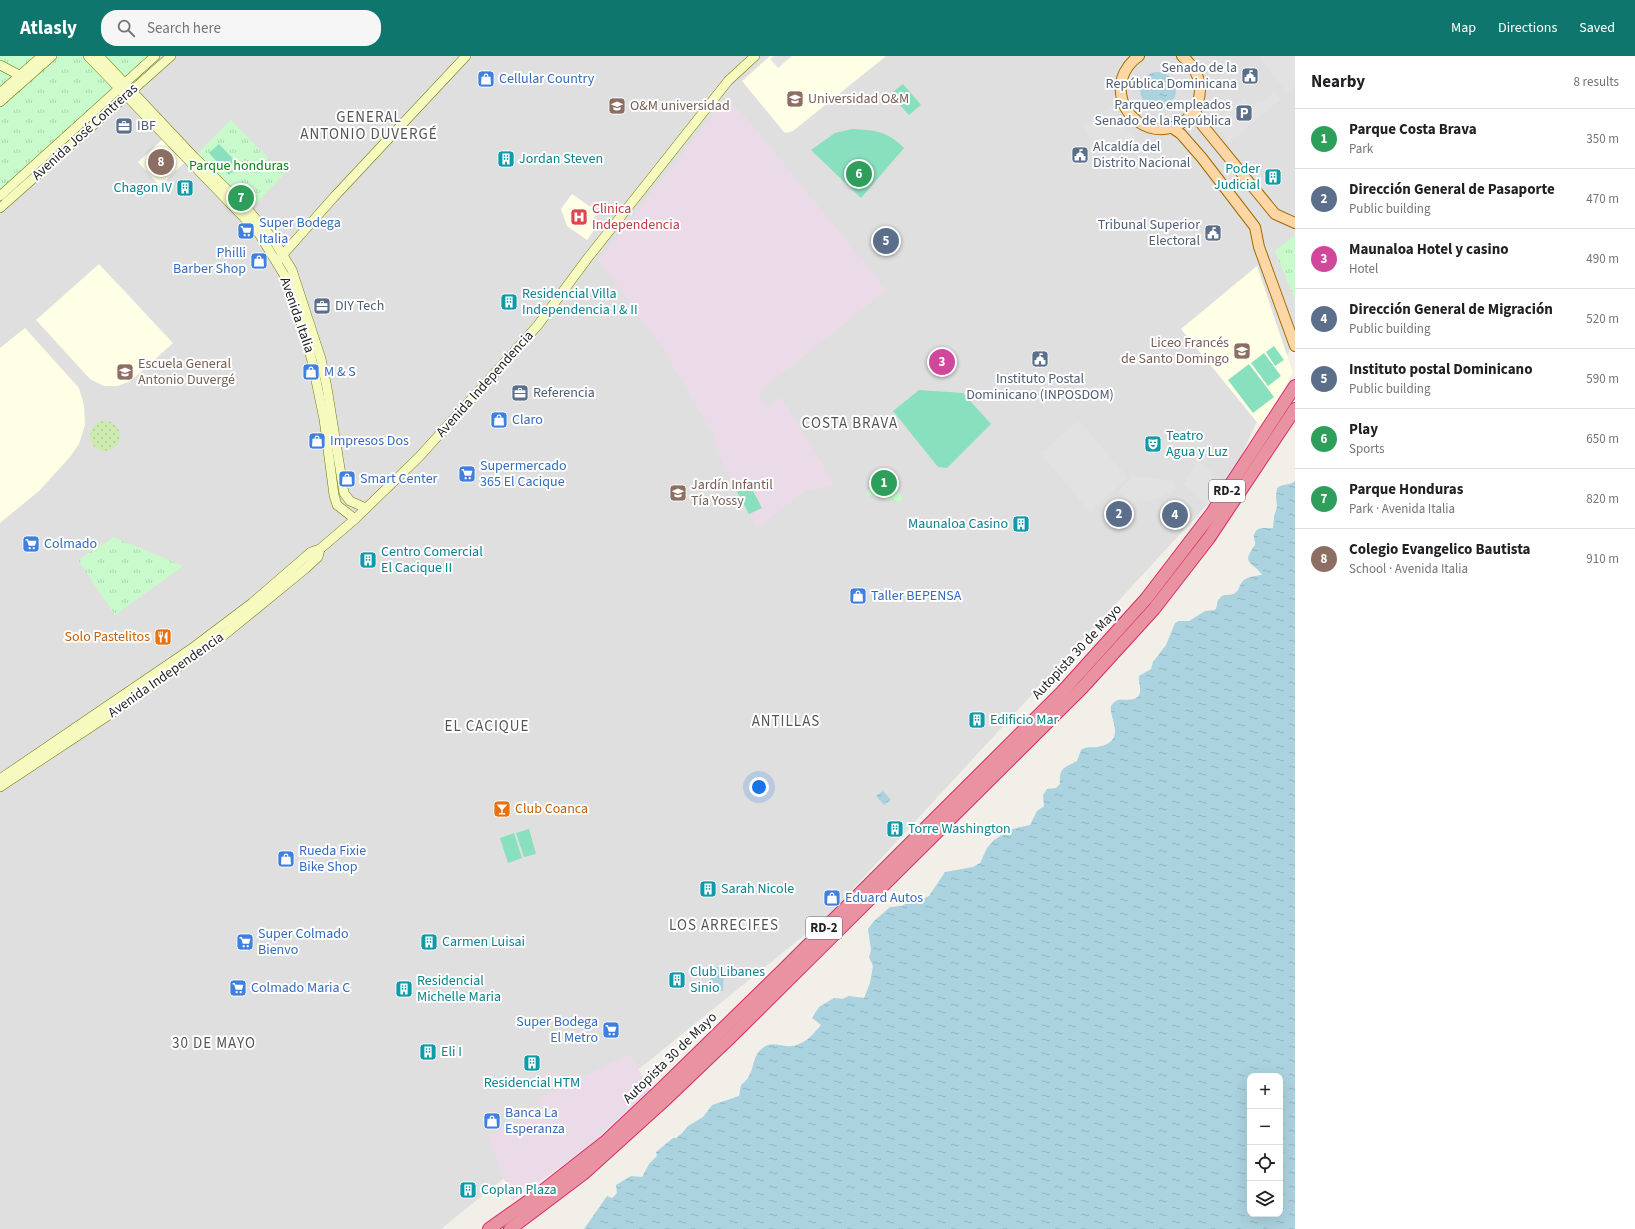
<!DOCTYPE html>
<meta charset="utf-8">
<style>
:root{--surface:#fff;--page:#f6f6f6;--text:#202124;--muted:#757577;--line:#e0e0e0;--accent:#0f766e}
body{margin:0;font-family:"Source Sans 3",sans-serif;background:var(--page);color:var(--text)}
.controls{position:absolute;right:12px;bottom:12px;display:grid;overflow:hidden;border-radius:8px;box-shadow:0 4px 16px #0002}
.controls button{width:36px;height:36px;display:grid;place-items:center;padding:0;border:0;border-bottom:1px solid var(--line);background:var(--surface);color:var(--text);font:20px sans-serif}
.you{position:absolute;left:759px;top:731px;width:14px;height:14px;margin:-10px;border:3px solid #fff;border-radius:50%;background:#1a73e8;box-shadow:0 0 0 6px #1a73e833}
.badge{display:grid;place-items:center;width:26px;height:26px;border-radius:50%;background:var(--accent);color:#fff;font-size:13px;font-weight:700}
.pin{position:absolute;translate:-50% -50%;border:2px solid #fff;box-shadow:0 1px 4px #0006}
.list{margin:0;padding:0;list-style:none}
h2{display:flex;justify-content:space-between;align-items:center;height:52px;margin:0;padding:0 16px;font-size:17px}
h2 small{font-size:13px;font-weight:400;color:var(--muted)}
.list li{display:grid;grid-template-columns:26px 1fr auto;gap:12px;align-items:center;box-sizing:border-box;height:60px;padding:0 16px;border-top:1px solid var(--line)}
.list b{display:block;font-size:15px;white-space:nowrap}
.list p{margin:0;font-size:13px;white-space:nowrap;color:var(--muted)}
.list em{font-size:13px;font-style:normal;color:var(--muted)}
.icon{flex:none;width:22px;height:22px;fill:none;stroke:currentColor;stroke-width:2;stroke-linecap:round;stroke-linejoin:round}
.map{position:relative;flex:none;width:1295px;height:1173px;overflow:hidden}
header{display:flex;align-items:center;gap:24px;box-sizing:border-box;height:56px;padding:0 20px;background:var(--accent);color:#fff}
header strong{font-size:19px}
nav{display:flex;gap:22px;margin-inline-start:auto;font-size:14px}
.search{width:280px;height:36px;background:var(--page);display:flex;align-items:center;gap:10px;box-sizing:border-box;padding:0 14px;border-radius:16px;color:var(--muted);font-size:15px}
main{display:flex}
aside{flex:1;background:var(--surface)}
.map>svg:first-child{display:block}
.residential{fill:#e0dfdf}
.industrial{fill:#ebdbe8}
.education{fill:#ffffe5}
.grass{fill:url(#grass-dots)}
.park{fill:url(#park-tufts)}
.pitch{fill:#88e0be}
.parking{fill:#e2e2e2}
.water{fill:url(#water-ripples);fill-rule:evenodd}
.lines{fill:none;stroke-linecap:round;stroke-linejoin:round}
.secondary-casing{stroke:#707d05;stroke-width:10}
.primary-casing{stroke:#a06b00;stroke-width:12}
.highway-casing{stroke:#dc2a67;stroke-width:14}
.secondary{stroke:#f7fabf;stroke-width:9}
.primary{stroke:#fcd6a4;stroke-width:10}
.highway{stroke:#e892a2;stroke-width:12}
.labels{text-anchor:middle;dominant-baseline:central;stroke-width:4;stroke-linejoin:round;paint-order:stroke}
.shield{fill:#fff;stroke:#646464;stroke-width:1}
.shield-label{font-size:13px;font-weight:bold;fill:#222}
.service-label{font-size:14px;fill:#4e5e75;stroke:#fff;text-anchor:start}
.shop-label{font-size:14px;fill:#366cbe;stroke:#fff;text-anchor:start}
.education-label{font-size:14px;fill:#785e54;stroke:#fff;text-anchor:start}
.street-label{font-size:14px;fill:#222;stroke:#fff}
.culture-label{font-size:14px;fill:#0d838f;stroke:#fff;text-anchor:start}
.park-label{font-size:14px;fill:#0c8416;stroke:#fff}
.health-label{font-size:14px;fill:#be3a42;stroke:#fff;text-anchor:start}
.food-label{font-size:14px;fill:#c56008;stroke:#fff;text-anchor:end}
.neighbourhood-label{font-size:15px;letter-spacing:1px;fill:#555;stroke:#fff}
</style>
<header>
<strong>Atlasly</strong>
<div class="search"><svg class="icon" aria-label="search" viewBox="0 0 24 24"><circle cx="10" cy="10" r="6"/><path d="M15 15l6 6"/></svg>Search here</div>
<nav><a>Map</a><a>Directions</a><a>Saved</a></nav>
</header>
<main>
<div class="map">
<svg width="1295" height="1173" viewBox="0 0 1295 1173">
<defs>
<pattern id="grass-dots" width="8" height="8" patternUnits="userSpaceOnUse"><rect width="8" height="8" fill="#cdebb0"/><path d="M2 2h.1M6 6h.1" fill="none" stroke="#b0c997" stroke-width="1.8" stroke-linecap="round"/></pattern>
<pattern id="park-tufts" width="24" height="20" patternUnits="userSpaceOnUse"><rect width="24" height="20" fill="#c8facc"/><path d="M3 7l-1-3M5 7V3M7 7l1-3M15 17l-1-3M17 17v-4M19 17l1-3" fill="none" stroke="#acd6af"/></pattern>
<pattern id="water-ripples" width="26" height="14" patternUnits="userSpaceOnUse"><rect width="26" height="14" fill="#aad3df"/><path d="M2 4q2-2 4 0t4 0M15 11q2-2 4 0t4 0" fill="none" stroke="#92b5bf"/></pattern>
</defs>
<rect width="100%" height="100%" fill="#f2efe9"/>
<polygon class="residential" points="0,0 1295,0 1295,282 1230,424 827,861 441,1173 0,1173"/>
<g class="industrial">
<polygon points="727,41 759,77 886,234 770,327 759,338 768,352 781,341 835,429 806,434 757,472 717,396 715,382 662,291 599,204"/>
<polygon points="629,998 651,1033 583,1095 512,1145 488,1080 543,1057 539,1042"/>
</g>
<g class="education">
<polygon points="770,0 886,0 793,75 786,77 784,76 742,25"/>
<polygon points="164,82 185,106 160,130 138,106"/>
<polygon points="572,138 599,157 590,165 597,170 587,184 567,170 561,153"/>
<polygon points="99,208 173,287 135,321 129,326 117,330 104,330 90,323 36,264"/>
<polygon points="1257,210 1293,317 1261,371 1181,273"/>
<polygon points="25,272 79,332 84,350 85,369 79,388 70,401 39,435 0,467 0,292"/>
</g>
<circle class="grass" cx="105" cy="380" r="15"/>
<g class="park">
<polygon points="0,0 151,0 0,136"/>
<polygon points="231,64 284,118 249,155 194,101"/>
<polygon points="1295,179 1295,244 1275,195"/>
<polygon points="886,418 903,443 898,446 867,439 867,435"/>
<polygon points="114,481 183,510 115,559 78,504"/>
</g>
<g class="pitch">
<polygon points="903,28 921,49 909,59 890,38"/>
<path d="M852,73c23,1 35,2 52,19l-43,50 -50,-48 24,-17z"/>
<polygon points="219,88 239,109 229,119 209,97"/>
<polygon points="1274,290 1284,304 1275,310 1266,296"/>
<polygon points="1264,297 1281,320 1268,330 1251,307"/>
<polygon points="1249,308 1274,341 1253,357 1228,324"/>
<polygon points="919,334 963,337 991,368 947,412 938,411 893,355"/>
<polygon points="750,429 762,452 749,458 737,436"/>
<polygon points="529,773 536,798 524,801 516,777"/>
<polygon points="514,777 522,802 508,807 500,782"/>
</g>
<g class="parking">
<polygon points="774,0 792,0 778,12 770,3"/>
<polygon points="1261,0 1295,0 1295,30 1287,37 1260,2"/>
<polygon points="1274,36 1281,43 1229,87 1213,66 1244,42 1249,48 1252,47 1254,49 1259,45 1262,47"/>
<polygon points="1111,48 1114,59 1127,74 1136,80 1107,102 1083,71"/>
<polygon points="1079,364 1128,422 1090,456 1040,397"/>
<polygon points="1197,404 1227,428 1210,453 1183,428"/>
<polygon points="1132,420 1174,425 1177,434 1151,445 1140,444 1132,449 1118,435"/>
</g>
<g class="water">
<circle cx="1158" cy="34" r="18"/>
<path d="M1295,425v748h-711l23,-33 5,2 5,-5 -1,-8 15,-9 11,1 7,-13 8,-8 -1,-4 17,-14h3l5,-4 7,-8 15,-9 9,-12 27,-9 2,-11c16,-11 8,-28 23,-38 7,-5 14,-2 22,-1 15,2 26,-10 35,-21l-9,-7 7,-11 15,-9 8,1 7,-3 15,2 6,-15 3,-17 -4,-9 2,-7 -3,-21 6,-8 16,-14 12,-1 8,-5 15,-3 4,-2 16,-24 28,-5 7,-4 7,-15 7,-8 18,-11 18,-4 7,-14 7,-5 -1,-11 4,-6 9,-1 4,-4c-1,-17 4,-16 17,-23l4,-11c7,-5 13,-1 21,-4 24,-8 7,-27 9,-40 2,-3 4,-5 7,-6 7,-1 21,2 22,-8 1,-5 -2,-10 -1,-16l12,-7 2,-7 13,-17 9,-22 4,-2h10l16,-10 10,-1c3,-3 1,-8 4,-11 4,-6 8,-3 14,-5 6,-2 6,-8 9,-12 5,-6 14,-6 20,-7 -9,-14 -22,-10 -7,-30 1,-4 -2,-6 -1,-10 3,-10 12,-6 19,-7l1,-12 3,-9 -1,-11 1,-8c6,-5 13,-2 18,-7zM1250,1020h30v138h-30z"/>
<polygon points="883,735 891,744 884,749 876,740"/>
<polygon points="711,911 724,911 723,935 710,935"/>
</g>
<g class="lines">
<g class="secondary-casing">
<g id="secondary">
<polyline points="88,0 258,176 286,222 297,253 312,305 324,363 334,439 337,449 355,463"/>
<polyline points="99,0 194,101 249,155 273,183 292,214 321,303 327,332 344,437 350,445 366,452"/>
<polyline points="0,9 23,21"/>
<polyline points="0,37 42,0"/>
<polyline points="0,46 52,0"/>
<polyline points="0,140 155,0"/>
<polyline points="0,152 171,0"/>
<polyline points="279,203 334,141 466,0"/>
<polyline points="0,723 191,593 252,547 311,496 320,493 355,463 419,401 495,317 538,269 587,203 728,25 755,0"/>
<polyline points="0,731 112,657 223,580 305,513 318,501 320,493"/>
</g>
</g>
<g class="primary-casing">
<g id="primary">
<path d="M1139,0c-12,8 -20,22 -18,37 1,11 7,21 16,28 41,30 90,-29 45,-65"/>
<polyline points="1195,54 1199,65 1275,158 1295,167"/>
<polyline points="1171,71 1181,78 1202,102 1255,171 1259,191 1295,290"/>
</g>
</g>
<g class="highway-casing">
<g id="highway">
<polyline points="489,1173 540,1137 605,1086 660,1034 783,914 1062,636 1146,543 1212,457 1295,330"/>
<polyline points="510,1173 583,1118 667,1042 733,979 1082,632 1154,553 1209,482 1295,353"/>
</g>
</g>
<use href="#secondary" class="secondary"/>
<use href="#primary" class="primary"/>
<use href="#highway" class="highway"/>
</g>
<defs>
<g id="civic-square" transform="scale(0.9)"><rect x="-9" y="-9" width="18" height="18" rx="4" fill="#5c6f8a" stroke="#fff"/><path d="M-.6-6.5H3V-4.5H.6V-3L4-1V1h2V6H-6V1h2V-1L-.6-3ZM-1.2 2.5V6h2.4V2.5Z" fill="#fff"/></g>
<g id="shop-square" transform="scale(0.9)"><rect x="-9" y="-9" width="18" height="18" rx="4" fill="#3f7fe0" stroke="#fff"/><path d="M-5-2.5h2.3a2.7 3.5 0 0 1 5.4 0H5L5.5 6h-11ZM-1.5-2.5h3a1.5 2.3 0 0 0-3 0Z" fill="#fff"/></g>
<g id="university-square" transform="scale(0.9)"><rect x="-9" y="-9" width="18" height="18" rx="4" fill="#8d6e63" stroke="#fff"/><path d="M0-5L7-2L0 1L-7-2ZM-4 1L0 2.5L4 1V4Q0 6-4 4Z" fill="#fff"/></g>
<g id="parking-square" transform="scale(0.9)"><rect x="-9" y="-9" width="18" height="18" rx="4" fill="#5c6f8a" stroke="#fff"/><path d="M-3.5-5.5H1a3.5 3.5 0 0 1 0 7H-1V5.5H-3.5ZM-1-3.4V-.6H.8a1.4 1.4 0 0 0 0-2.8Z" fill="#fff"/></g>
<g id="office-square" transform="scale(0.9)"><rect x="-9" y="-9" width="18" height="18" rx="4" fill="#5c6f8a" stroke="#fff"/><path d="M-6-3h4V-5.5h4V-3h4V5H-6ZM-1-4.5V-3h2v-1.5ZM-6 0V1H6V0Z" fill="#fff"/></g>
<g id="building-square" transform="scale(0.9)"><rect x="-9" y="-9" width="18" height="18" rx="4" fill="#0f9aa8" stroke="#fff"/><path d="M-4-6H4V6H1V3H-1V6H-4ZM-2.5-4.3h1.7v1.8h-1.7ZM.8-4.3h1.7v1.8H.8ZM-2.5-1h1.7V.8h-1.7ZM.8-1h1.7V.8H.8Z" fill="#fff"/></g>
<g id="hospital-square" transform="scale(0.9)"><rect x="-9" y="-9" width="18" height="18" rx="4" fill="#e0444e" stroke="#fff"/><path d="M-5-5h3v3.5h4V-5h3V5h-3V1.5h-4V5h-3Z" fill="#fff"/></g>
<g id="supermarket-square" transform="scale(0.9)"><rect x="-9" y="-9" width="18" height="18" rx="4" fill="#3f7fe0" stroke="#fff"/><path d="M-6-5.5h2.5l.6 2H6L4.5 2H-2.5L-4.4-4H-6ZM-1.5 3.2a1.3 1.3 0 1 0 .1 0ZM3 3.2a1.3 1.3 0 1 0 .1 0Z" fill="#fff"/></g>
<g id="school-square" transform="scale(0.9)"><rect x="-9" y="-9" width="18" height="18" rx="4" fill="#8d6e63" stroke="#fff"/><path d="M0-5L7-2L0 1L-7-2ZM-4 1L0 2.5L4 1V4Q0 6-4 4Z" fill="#fff"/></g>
<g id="theatre-square" transform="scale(0.9)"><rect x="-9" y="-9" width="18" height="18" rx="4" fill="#0f9aa8" stroke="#fff"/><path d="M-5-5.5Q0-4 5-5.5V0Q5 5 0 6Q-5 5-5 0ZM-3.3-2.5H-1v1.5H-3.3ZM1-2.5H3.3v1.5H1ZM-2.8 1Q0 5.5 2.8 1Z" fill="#fff"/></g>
<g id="restaurant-square" transform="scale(0.9)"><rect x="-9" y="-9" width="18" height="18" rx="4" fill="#e8710a" stroke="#fff"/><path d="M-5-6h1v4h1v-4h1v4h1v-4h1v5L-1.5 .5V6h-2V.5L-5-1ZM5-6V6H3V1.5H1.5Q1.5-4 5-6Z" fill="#fff"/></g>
<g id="bar-square" transform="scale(0.9)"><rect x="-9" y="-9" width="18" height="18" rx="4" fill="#e8710a" stroke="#fff"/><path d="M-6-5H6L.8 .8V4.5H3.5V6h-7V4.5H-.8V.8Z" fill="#fff"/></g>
</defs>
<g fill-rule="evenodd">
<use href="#civic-square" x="1250" y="20"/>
<use href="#shop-square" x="486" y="23"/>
<use href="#university-square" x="795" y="43"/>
<use href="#university-square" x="617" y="50"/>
<use href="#parking-square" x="1244" y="57"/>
<use href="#office-square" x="124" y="70"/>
<use href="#civic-square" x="1080" y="99"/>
<use href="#building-square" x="506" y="103"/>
<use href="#building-square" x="1273" y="121"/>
<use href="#building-square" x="185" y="132"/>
<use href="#hospital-square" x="579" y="161"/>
<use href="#supermarket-square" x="246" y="175"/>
<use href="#civic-square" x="1213" y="177"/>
<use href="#shop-square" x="259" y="205"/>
<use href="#building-square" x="509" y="246"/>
<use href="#office-square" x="322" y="250"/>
<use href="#school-square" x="1242" y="295"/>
<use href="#civic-square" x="1040" y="303"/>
<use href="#school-square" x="125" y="316"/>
<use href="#shop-square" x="311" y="316"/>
<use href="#office-square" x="520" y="337"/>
<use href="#shop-square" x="499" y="364"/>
<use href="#shop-square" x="317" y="385"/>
<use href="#theatre-square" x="1153" y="388"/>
<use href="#supermarket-square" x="467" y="418"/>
<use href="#shop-square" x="347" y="423"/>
<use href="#university-square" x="678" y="437"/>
<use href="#building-square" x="1021" y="468"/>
<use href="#supermarket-square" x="31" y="488"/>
<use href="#building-square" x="368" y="504"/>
<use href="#shop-square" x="858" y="540"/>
<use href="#restaurant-square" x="163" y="581"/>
<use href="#building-square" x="977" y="664"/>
<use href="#bar-square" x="502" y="753"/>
<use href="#building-square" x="895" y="773"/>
<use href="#shop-square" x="286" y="803"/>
<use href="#building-square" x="708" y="833"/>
<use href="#shop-square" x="832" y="842"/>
<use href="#supermarket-square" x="245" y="886"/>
<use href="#building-square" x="429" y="886"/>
<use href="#building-square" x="677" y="924"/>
<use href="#supermarket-square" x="238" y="932"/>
<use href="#building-square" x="404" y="933"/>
<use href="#supermarket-square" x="611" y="974"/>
<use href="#building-square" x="428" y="996"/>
<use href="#building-square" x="532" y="1007"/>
<use href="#shop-square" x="492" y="1065"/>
<use href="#building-square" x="468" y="1134"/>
</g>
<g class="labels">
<g class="shield">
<rect x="1209" y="424" width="36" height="22" rx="3"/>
<rect x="806" y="861" width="36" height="22" rx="3"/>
</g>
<g class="shield-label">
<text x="1227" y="435">RD-2</text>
<text x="824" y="872">RD-2</text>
</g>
<g class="service-label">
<text x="1237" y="12" text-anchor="end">Senado de la<tspan x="1237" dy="16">República Dominicana</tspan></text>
<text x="1231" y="49" text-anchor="end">Parqueo empleados<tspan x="1231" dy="16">Senado de la República</tspan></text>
<text x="137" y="70">IBF</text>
<text x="1093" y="91">Alcaldía del<tspan x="1093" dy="16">Distrito Nacional</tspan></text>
<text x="1200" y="169" text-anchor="end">Tribunal Superior<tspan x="1200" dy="16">Electoral</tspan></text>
<text x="335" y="250">DIY Tech</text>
<text x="1040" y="323" text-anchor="middle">Instituto Postal<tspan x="1040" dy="16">Dominicano (INPOSDOM)</tspan></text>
<text x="533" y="337">Referencia</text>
</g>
<g class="shop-label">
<text x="499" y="23">Cellular Country</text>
<text x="259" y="167">Super Bodega<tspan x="259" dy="16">Italia</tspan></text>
<text x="246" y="197" text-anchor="end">Philli<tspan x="246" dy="16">Barber Shop</tspan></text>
<text x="324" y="316">M &amp; S</text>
<text x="512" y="364">Claro</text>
<text x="330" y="385">Impresos Dos</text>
<text x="480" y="410">Supermercado<tspan x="480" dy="16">365 El Cacique</tspan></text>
<text x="360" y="423">Smart Center</text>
<text x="44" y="488">Colmado</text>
<text x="871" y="540">Taller BEPENSA</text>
<text x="299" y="795">Rueda Fixie<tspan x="299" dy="16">Bike Shop</tspan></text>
<text x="845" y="842">Eduard Autos</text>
<text x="258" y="878">Super Colmado<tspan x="258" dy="16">Bienvo</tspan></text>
<text x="251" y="932">Colmado Maria C</text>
<text x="598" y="966" text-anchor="end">Super Bodega<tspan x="598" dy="16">El Metro</tspan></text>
<text x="505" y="1057">Banca La<tspan x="505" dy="16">Esperanza</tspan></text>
</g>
<g class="education-label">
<text x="808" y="43">Universidad O&amp;M</text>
<text x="630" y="50">O&amp;M universidad</text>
<text x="1229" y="287" text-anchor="end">Liceo Francés<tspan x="1229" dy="16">de Santo Domingo</tspan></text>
<text x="138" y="308">Escuela General<tspan x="138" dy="16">Antonio Duvergé</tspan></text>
<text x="691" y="429">Jardín Infantil<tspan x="691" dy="16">Tía Yossy</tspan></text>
</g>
<g class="street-label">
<text transform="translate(85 76) rotate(-42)">Avenida José Contreras</text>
<text transform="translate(297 259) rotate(71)">Avenida Italia</text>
<text transform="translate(485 328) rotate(-48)">Avenida Independencia</text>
<text transform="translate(1077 596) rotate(-47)">Autopista 30 de Mayo</text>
<text transform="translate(166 619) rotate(-35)">Avenida Independencia</text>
<text transform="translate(670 1002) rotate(-44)">Autopista 30 de Mayo</text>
</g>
<g class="culture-label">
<text x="519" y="103">Jordan Steven</text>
<text x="1260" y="113" text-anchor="end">Poder<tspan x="1260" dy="16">Judicial</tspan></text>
<text x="172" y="132" text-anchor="end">Chagon IV</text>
<text x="522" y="238">Residencial Villa<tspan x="522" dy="16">Independencia I &amp; II</tspan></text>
<text x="1166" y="380">Teatro<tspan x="1166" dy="16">Agua y Luz</tspan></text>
<text x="1008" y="468" text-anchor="end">Maunaloa Casino</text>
<text x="381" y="496">Centro Comercial<tspan x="381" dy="16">El Cacique II</tspan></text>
<text x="990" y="664">Edificio Mar</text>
<text x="908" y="773">Torre Washington</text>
<text x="721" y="833">Sarah Nicole</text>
<text x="442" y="886">Carmen Luisai</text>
<text x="690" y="916">Club Libanes<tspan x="690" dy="16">Sinio</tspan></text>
<text x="417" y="925">Residencial<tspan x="417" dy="16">Michelle Maria</tspan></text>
<text x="441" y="996">Eli I</text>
<text x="532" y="1027" text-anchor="middle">Residencial HTM</text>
<text x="481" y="1134">Coplan Plaza</text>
</g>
<g class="park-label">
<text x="239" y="110">Parque honduras</text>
</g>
<g class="health-label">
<text x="592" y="153">Clinica<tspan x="592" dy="16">Independencia</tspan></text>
</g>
<g class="food-label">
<text x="150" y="581">Solo Pastelitos</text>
<text x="515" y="753" text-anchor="start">Club Coanca</text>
</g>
<g class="neighbourhood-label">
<text x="369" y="61">GENERAL<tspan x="369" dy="17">ANTONIO DUVERGÉ</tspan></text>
<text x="850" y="367">COSTA BRAVA</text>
<text x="786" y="665">ANTILLAS</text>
<text x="487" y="670">EL CACIQUE</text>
<text x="724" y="869">LOS ARRECIFES</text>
<text x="214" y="987">30 DE MAYO</text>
</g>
</g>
</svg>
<div class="controls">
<button>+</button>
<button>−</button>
<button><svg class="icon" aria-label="locate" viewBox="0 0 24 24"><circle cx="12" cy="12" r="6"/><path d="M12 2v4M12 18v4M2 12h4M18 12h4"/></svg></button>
<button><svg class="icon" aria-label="layers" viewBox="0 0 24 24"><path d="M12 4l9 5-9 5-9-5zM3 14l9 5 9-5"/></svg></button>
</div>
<div class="you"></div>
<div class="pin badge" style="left:884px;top:427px;background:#2e9e5b">1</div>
<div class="pin badge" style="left:1119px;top:458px;background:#5c6f8a">2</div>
<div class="pin badge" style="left:942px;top:306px;background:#d1479c">3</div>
<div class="pin badge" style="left:1175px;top:459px;background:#5c6f8a">4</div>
<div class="pin badge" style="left:886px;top:185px;background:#5c6f8a">5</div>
<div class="pin badge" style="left:859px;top:118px;background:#2e9e5b">6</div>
<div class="pin badge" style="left:241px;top:142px;background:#2e9e5b">7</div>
<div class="pin badge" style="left:161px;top:106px;background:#8d6e63">8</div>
</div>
<aside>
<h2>Nearby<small>8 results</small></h2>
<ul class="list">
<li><span class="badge" style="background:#2e9e5b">1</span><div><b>Parque Costa Brava</b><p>Park</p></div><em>350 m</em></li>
<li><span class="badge" style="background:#5c6f8a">2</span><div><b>Dirección General de Pasaporte</b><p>Public building</p></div><em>470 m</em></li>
<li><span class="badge" style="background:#d1479c">3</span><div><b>Maunaloa Hotel y casino</b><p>Hotel</p></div><em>490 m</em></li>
<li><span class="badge" style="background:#5c6f8a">4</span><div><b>Dirección General de Migración</b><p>Public building</p></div><em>520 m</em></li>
<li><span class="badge" style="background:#5c6f8a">5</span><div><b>Instituto postal Dominicano</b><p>Public building</p></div><em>590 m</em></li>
<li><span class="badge" style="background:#2e9e5b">6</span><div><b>Play</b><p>Sports</p></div><em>650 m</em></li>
<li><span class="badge" style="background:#2e9e5b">7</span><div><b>Parque Honduras</b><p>Park · Avenida Italia</p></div><em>820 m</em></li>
<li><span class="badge" style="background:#8d6e63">8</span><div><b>Colegio Evangelico Bautista</b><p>School · Avenida Italia</p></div><em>910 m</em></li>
</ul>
</aside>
</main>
